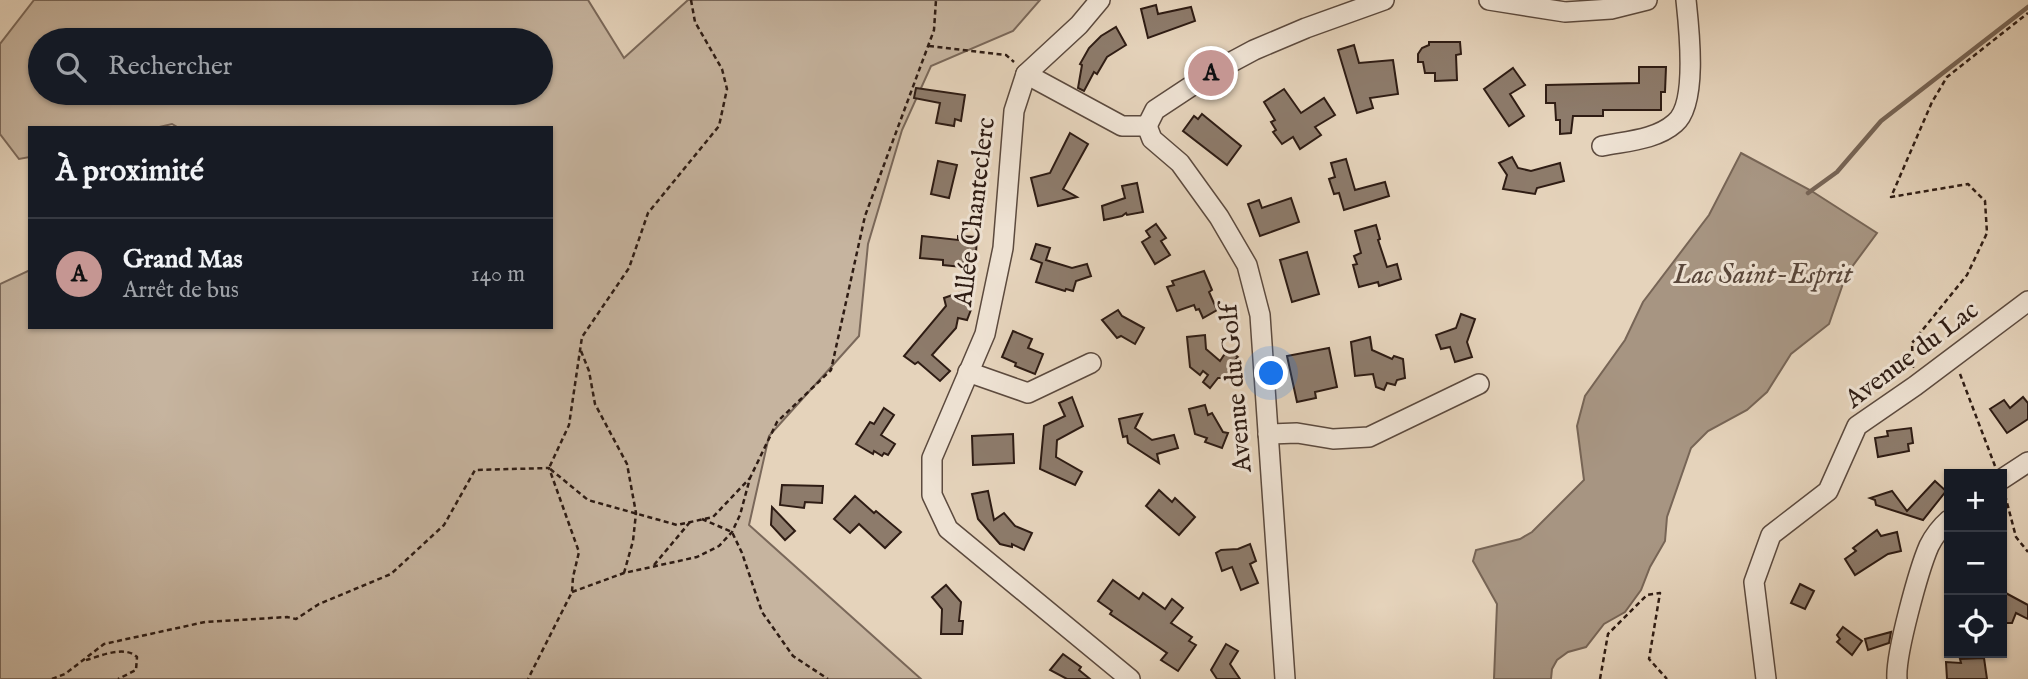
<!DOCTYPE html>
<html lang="fr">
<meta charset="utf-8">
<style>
:root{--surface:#171b24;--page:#242831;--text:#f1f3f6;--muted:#9ea1a6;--line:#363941;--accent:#c59692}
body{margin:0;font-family:"IM FELL English",serif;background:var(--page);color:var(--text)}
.controls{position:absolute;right:21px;bottom:21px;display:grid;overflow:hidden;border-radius:0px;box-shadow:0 2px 5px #0004}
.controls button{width:63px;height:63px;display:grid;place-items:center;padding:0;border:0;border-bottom:2px solid var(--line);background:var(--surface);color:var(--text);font:35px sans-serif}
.you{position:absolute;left:1272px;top:374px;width:24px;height:24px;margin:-18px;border:5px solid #fff;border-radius:50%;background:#1a73e8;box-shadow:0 0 0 10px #1a73e833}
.badge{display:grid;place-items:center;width:46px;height:46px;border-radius:50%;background:var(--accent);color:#111;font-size:23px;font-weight:700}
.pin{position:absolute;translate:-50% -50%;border:4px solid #fff;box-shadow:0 2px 7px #0006}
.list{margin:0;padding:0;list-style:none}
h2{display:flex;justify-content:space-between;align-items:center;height:91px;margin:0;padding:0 28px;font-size:30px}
h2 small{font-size:23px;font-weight:400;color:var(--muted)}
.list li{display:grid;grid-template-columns:46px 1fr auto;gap:21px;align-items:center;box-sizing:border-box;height:112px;padding:0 28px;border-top:2px solid var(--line)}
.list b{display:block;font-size:26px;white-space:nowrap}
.list p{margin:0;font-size:23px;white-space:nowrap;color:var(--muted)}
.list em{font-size:23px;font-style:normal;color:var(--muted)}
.icon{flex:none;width:38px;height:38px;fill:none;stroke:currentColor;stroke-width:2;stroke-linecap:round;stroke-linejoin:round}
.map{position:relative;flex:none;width:2028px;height:679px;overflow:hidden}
.search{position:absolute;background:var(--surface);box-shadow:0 2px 5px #0004;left:28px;top:28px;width:525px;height:77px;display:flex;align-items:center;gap:18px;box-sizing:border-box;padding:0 24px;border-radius:38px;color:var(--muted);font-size:26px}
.panel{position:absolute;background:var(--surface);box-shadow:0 2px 5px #0004;left:28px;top:126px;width:525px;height:203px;border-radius:0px}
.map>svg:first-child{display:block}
.green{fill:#c6b49f;stroke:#7a685a;stroke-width:2;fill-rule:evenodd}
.water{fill:#a79582;stroke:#776556;stroke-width:2}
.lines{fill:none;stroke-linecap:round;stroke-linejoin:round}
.stream{stroke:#776556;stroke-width:4.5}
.building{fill:#8d7b6b;stroke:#2e1c14;stroke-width:2}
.minor-casing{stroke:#5c4a3e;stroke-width:22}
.path{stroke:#2e1c14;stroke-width:2.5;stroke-dasharray:5 3.5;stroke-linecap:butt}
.minor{stroke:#eee2d3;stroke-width:19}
.labels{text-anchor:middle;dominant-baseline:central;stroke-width:6;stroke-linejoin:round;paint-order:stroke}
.street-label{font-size:26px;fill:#2e1c14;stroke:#eee2d3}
.water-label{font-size:28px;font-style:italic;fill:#58463a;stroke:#eee2d3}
</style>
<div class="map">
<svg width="2028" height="679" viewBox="0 0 2028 679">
<rect width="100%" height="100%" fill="#e5d3bb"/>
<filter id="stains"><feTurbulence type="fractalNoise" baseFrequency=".00286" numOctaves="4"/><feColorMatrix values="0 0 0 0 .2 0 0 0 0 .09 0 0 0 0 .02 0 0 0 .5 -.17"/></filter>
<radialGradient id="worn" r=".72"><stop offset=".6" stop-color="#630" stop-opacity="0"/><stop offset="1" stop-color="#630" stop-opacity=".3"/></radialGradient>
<path class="green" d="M34,0h554l36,58 64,-58h352l-27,31 -82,35 -29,64 -34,114 -9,92 -90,100 -20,89 172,154h-921v-395l30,-14v57h521v-199h-372l-7,-4 -17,4h-125v29l-11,2 -19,-25v-90zM40,40h501v53h-501z"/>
<polygon class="water" points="1741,153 1810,190 1877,233 1846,275 1829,324 1791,354 1767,392 1747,410 1708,431 1691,448 1667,517 1665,541 1650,567 1641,590 1625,612 1604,624 1586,647 1568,652 1557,660 1552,669 1551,679 1494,679 1497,604 1473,561 1476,550 1520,539 1532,532 1584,480 1577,426 1585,396 1625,340 1643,302 1709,215"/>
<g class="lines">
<polyline class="stream" points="1808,193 1837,172 1881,121 2028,7"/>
</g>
<g class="building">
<polygon points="1156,5 1158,14 1191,7 1195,21 1148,38 1141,9"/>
<polygon points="1116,27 1126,45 1107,57 1097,74 1094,72 1084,91 1078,88 1082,65 1080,64 1089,48 1101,36"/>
<polygon points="1429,42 1460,42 1461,54 1456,55 1457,80 1435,81 1435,73 1425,73 1423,62 1418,62 1418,54 1422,48 1429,45"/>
<polygon points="1354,45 1359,63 1393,60 1398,94 1370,98 1373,108 1357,113 1338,50"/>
<polygon points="1639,67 1666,67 1665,92 1661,92 1661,110 1603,110 1603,116 1573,116 1571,133 1560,134 1560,120 1556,120 1555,103 1546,103 1546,85 1639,83"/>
<polygon points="1513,68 1525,85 1510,94 1524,116 1509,126 1484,89"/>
<polygon points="916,88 965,95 961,121 955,119 954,126 936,123 940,103 914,98"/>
<polygon points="1284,89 1301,113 1324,98 1335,115 1315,127 1321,135 1300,149 1293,137 1282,144 1273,132 1276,130 1271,122 1275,120 1264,102"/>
<polygon points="1202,114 1241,146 1227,165 1183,131 1194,116 1198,119"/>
<polygon points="1070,133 1088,144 1063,189 1077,197 1038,206 1031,178 1050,173"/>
<polygon points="1512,157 1518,168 1531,171 1560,163 1564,181 1537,188 1535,194 1503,189 1507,175 1499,163"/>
<polygon points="1346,159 1355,190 1385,182 1389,196 1344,210 1339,193 1334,194 1329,179 1335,177 1331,163"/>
<polygon points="938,161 957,165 949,198 931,194"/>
<polygon points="1137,183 1143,212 1127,215 1126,213 1122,216 1104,220 1102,206 1125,198 1122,186"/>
<polygon points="1291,198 1299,222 1260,236 1248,204 1259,200 1262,208"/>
<polygon points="1156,224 1166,238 1161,241 1170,255 1155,264 1142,242 1150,237 1146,231"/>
<polygon points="1376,225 1380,239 1378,240 1387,267 1397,264 1401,279 1379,286 1378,282 1359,287 1353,265 1357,264 1354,256 1361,253 1355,231"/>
<polygon points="922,236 958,240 958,236 977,237 976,253 967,252 962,267 943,265 943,260 920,258"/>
<polygon points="1036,244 1050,248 1046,260 1072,268 1087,264 1091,276 1076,281 1073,291 1066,289 1065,291 1036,282 1042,263 1031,259"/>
<polygon points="1307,252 1319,294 1292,302 1280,260"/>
<polygon points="1204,271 1212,290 1209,292 1217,310 1203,318 1199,309 1196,310 1194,305 1177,311 1167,287 1174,285 1172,281"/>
<polygon points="961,292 965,305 972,307 967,320 958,318 956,328 932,355 950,371 940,381 918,362 915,364 904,356 946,306 944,298"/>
<polygon points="1118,310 1122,316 1144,328 1135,344 1121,336 1117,338 1102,320"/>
<polygon points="1461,314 1475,319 1467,342 1472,357 1455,362 1450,347 1441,349 1436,335 1456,328"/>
<polygon points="1013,331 1032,339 1028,348 1043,354 1035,374 1015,366 1016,363 1002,357"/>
<polygon points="1205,335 1206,349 1220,361 1228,349 1238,357 1228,368 1228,378 1218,378 1210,388 1203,382 1208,375 1203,371 1200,375 1190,367 1187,337"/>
<polygon points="1370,337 1372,350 1392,359 1394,356 1403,359 1405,378 1397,380 1395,385 1387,383 1384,390 1376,387 1373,374 1355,376 1351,342"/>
<polygon points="1329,348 1337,387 1315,392 1316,398 1297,402 1287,356"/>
<polygon points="1072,397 1083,426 1057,440 1056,457 1082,472 1075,485 1040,469 1044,426 1065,416 1059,403"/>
<polygon points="2023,397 2028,403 2028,419 2007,433 1990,409 2004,400 2010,408"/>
<polygon points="1205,405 1208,415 1212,413 1223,432 1228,433 1222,448 1205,442 1207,438 1195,434 1189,409"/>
<polygon points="884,408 894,415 881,435 895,444 888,455 884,453 882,456 874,451 873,454 856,444 870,422 874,424"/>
<polygon points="1142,414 1135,428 1152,440 1174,435 1178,448 1157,454 1159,463 1128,443 1127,436 1123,437 1119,419"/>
<polygon points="1911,428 1913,443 1908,444 1909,451 1878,457 1875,438 1888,436 1887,431"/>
<polygon points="1013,434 1014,463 973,465 972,436"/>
<polygon points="1935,481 1946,491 1923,520 1876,505 1875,500 1870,498 1892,491 1907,511"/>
<polygon points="782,485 823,486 822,503 805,502 804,508 780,505"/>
<polygon points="1159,490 1172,502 1175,498 1195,517 1179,535 1146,506"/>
<polygon points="988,491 994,520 1004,513 1015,526 1032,533 1024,550 1012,544 1012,547 1000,544 978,519 972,494"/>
<polygon points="855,496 874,513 876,511 901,532 885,548 859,524 850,533 834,519"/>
<polygon points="772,507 795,531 785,540 771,525"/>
<polygon points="1877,530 1881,536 1897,532 1901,551 1888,554 1855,575 1845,559 1856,551 1853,548"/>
<polygon points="1250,544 1256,561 1250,564 1258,583 1241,590 1232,567 1222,571 1216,553 1221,550 1238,549"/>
<polygon points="1113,580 1139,599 1143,593 1165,609 1172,599 1183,608 1171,623 1192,637 1189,641 1196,645 1178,671 1161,660 1167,653 1110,614 1112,611 1098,601"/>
<polygon points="1800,584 1814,591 1805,609 1791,603"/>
<polygon points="946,585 961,602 959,621 963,621 962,634 941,634 942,609 932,597"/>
<polygon points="2002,591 2028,605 2028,619 2016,613 2012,623 2002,623"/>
<polygon points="1843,627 1862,641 1852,655 1837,642 1840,639 1837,635"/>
<polygon points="1891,632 1889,643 1868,650 1865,639"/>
<polygon points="1226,644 1238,651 1230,664 1240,679 1217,679 1211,670"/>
<polygon points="1063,654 1081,667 1079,670 1090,679 1067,679 1050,670"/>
<polygon points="1984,658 1987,679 1947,679 1946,662 1961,663 1960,659"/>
</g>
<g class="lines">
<g class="minor-casing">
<g id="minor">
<polyline points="1100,0 1079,25 1026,74 1014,111 1003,248 985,334 932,458 932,495 948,529 1130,679"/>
<polyline points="1489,0 1565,12 1611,9 1647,0"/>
<polyline points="1026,74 1122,126 1147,126"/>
<polyline points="1147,126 1152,139 1180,163 1219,217 1247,265 1260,315 1285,679"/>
<polyline points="1147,126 1155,110 1211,73 1254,50 1306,28 1384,0"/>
<path d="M1602,146c24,-5 54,-6 73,-23 23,-19 14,-95 11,-123"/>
<polyline points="968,372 1028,393 1091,363"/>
<polyline points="1268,434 1297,433 1333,439 1369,437 1479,384"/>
<polyline points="2002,479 2028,462"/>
<polyline points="1766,679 1754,582 1771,535 1828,491 1857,426 1915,386 2028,301"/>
<path d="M1897,679c-2,-24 22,-110 32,-133 5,-10 12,-19 20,-26"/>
</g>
</g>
<g class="path">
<polyline points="691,0 695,22 722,69 727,89 719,126 648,213 629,268 582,337 569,425 549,468 588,500 677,525 713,517 750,478"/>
<polyline points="929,46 1006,55 1014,62"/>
<polyline points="581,351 589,371 595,404 627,464 636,513 633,541 624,573"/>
<polyline points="1913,368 1912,343 1967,275 1987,233 1985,201 1968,184 1891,197 1932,102 1947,77 2028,13"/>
<polyline points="1960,374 1995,466"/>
<polyline points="2005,495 2016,537 2028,552"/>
<polyline points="702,519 732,532 742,553 762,612 793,656 828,679"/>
<polyline points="654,565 690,522"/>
<polyline points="572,592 624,573 697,557 719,546 732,532 740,515 750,478 777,422 831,370 865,216 934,30 936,0"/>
<path d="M86,660c15,-4 38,-15 51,-3l-1,13 -18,9"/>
<polyline points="52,679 65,674 104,644 205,622 287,617 296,619 319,604 391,574 444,525 475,470 549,468 579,552 573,577 572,592 528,679"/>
<polyline points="1600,679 1608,634 1647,595 1660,593 1649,659 1667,679"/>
</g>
<use href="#minor" class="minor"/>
</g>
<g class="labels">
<g class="street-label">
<text transform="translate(975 212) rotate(-83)">Allée Chanteclerc</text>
<text transform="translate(1912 355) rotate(-37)">Avenue du Lac</text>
<text transform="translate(1236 388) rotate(-95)">Avenue du Golf</text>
</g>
<g class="water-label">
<text x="1763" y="275">Lac Saint-Esprit</text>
</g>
</g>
<rect width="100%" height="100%" filter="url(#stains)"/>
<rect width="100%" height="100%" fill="url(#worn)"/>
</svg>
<div class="controls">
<button>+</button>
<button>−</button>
<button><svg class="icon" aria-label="locate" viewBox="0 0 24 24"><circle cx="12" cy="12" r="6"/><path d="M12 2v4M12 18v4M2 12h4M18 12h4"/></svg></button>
</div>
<div class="you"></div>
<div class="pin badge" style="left:1211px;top:73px">A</div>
<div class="search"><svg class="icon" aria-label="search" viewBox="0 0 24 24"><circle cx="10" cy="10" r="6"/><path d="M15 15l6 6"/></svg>Rechercher</div>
<section class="panel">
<h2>À proximité<small></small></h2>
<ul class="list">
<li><span class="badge">A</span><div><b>Grand Mas</b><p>Arrêt de bus</p></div><em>140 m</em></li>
</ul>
</section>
</div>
